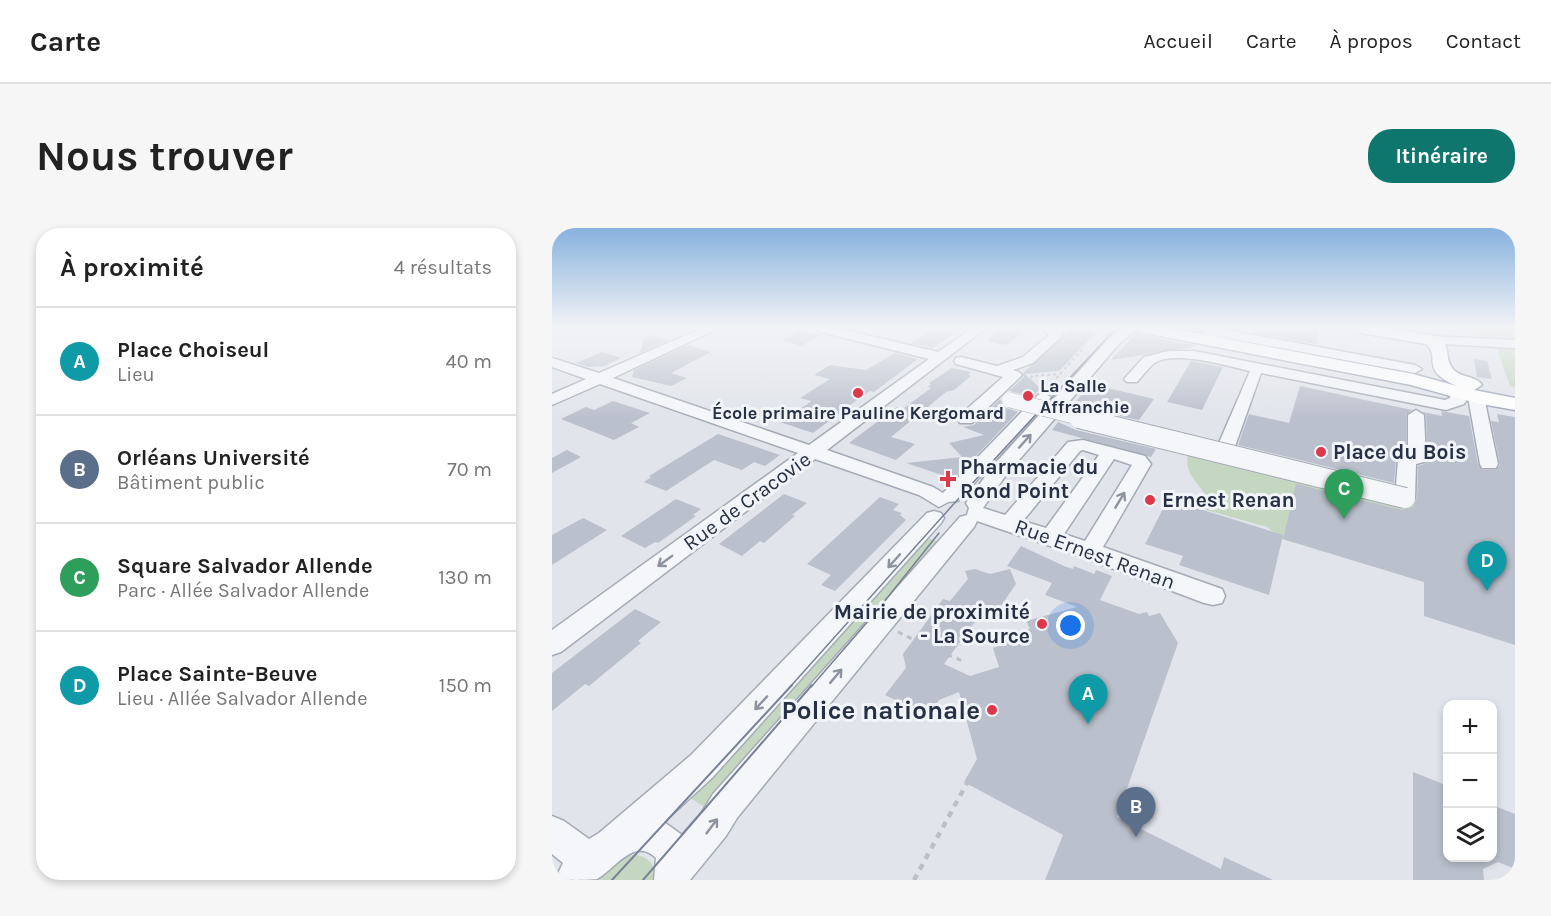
<!DOCTYPE html>
<html lang="fr">
<meta charset="utf-8">
<style>
:root{--surface:#fff;--page:#f6f6f6;--text:#222;--muted:#767676;--line:#e0e0e0;--accent:#0f766e}
body{margin:0;font-family:Karla,sans-serif;background:var(--page);color:var(--text)}
.controls{position:absolute;right:18px;bottom:18px;display:grid;overflow:hidden;border-radius:12px;box-shadow:0 3px 9px #0003}
.controls button{width:54px;height:54px;display:grid;place-items:center;padding:0;border:0;border-bottom:2px solid var(--line);background:var(--surface);color:var(--text);font:30px sans-serif}
.you{position:absolute;left:519px;top:398px;width:21px;height:21px;margin:-15px;border:4px solid #fff;border-radius:50%;background:#1a73e8;box-shadow:0 0 0 9px #1a73e833}
.badge{display:grid;place-items:center;width:39px;height:39px;border-radius:50%;background:var(--accent);color:#fff;font-size:20px;font-weight:700}
.pin{position:absolute;translate:-50% -50px;filter:drop-shadow(0 2px 3px #0008)}
.pin::after{content:'';position:absolute;top:32px;width:21px;height:18px;background:inherit;clip-path:polygon(0 0,100% 0,50% 100%)}
.list{margin:0;padding:0;list-style:none}
h2{display:flex;justify-content:space-between;align-items:center;height:78px;margin:0;padding:0 24px;font-size:26px}
h2 small{font-size:20px;font-weight:400;color:var(--muted)}
.list li{display:grid;grid-template-columns:39px 1fr auto;gap:18px;align-items:center;box-sizing:border-box;height:108px;padding:0 24px;border-top:2px solid var(--line)}
.list b{display:block;font-size:22px;white-space:nowrap}
.list p{margin:0;font-size:20px;white-space:nowrap;color:var(--muted)}
.list em{font-size:20px;font-style:normal;color:var(--muted)}
.icon{flex:none;width:33px;height:33px;fill:none;stroke:currentColor;stroke-width:2;stroke-linecap:round;stroke-linejoin:round}
.map{position:relative;flex:none;width:963px;height:652px;overflow:hidden;border-radius:24px}
header{display:flex;align-items:center;gap:36px;box-sizing:border-box;height:84px;padding:0 30px;background:var(--surface);border-bottom:2px solid var(--line)}
header strong{font-size:28px}
nav{display:flex;gap:33px;margin-inline-start:auto;font-size:21px}
.intro{display:flex;align-items:center;justify-content:space-between;box-sizing:border-box;height:144px;padding:0 36px}
h1{margin:0;font-size:42px}
.button{padding:15px 27px;border-radius:24px;background:var(--accent);color:#fff;font-size:21px;font-weight:700}
main{display:flex;gap:36px;padding:0 36px}
aside{flex:1;background:var(--surface);border-radius:24px;box-shadow:0 3px 9px #0003}
.map>svg:first-child{display:block}
.green{fill:#c5d6c1}
.building{fill:#bac0cc}
.lines{fill:none;stroke-linecap:round;stroke-linejoin:round}
.minor-casing{stroke:#a5abb6;stroke-width:3}
.major-casing{stroke:#9fa8b8;stroke-width:3}
.path-far2{stroke:#bbbfc7;stroke-width:2;stroke-dasharray:3 3;stroke-linecap:butt}
.path-far1{stroke:#bbbfc7;stroke-width:3;stroke-dasharray:5 5;stroke-linecap:butt}
.path{stroke:#bbbfc7;stroke-width:4.5;stroke-dasharray:6 6;stroke-linecap:butt}
.minor{fill:#f4f6f9;fill-rule:evenodd}
.major{fill:#fff;fill-rule:evenodd}
.tram-far1{stroke:#788297;stroke-width:1.5}
.tram{stroke:#788297;stroke-width:2}
.minor-bridge-far1-casing{stroke:#a5abb6;stroke-width:16;stroke-linecap:butt}
.minor-bridge-casing{stroke:#a5abb6;stroke-width:22;stroke-linecap:butt}
.minor-bridge-far1{stroke:#f4f6f9;stroke-width:15}
.minor-bridge{stroke:#f4f6f9;stroke-width:20}
.oneway{stroke:#8e949f}
.poi-dot{fill:#dd394a;stroke:#f1f4f8;stroke-width:2}
.labels{text-anchor:middle;dominant-baseline:central;stroke-width:6;stroke-linejoin:round;paint-order:stroke}
.far-poi-label{font-size:18px;font-weight:bold;fill:#273145;stroke:#f1f4f8;text-anchor:start}
.poi-label{font-size:21px;font-weight:bold;fill:#273145;stroke:#f1f4f8;text-anchor:start}
.street-label{font-size:21px;fill:#273145;stroke:#f1f4f8}
.near-poi-label{font-size:26px;font-weight:bold;fill:#273145;stroke:#f1f4f8;text-anchor:end}
</style>
<header>
<strong>Carte</strong>
<nav><a>Accueil</a><a>Carte</a><a>À propos</a><a>Contact</a></nav>
</header>
<div class="intro"><h1>Nous trouver</h1><a class="button">Itinéraire</a></div>
<main>
<aside>
<h2>À proximité<small>4 résultats</small></h2>
<ul class="list">
<li><span class="badge" style="background:#0f9aa8">A</span><div><b>Place Choiseul</b><p>Lieu</p></div><em>40 m</em></li>
<li><span class="badge" style="background:#5c6f8a">B</span><div><b>Orléans Université</b><p>Bâtiment public</p></div><em>70 m</em></li>
<li><span class="badge" style="background:#2e9e5b">C</span><div><b>Square Salvador Allende</b><p>Parc · Allée Salvador Allende</p></div><em>130 m</em></li>
<li><span class="badge" style="background:#0f9aa8">D</span><div><b>Place Sainte-Beuve</b><p>Lieu · Allée Salvador Allende</p></div><em>150 m</em></li>
</ul>
</aside>
<div class="map">
<svg width="963" height="652" viewBox="0 0 963 652">
<rect width="100%" height="100%" fill="#e1e4eb"/>
<g class="green">
<polygon points="869,100 963,100 963,159 958,158 941,110"/>
<path d="M641,216l256,67 2,79 -169,-51 -15,-12 -64,-18 2,-15c-14,-19 -25,-27 -12,-50z"/>
<polygon points="369,308 391,315 161,585 131,565"/>
<path d="M80,627c15,0 24,8 22,25h-62c9,-12 25,-22 40,-25z"/>
</g>
<g class="building">
<polygon points="449,100 473,100 458,115 452,117 435,113"/>
<polygon points="520,100 546,103 507,143 473,146 488,160 482,168 457,163 472,149 471,145"/>
<polygon points="701,100 753,100 767,102 764,116 701,105"/>
<polygon points="383,101 402,106 381,120 358,115"/>
<polygon points="249,102 269,107 249,118 230,112"/>
<polygon points="585,104 587,106 646,118 559,132"/>
<polygon points="100,107 117,112 88,125 92,110"/>
<polygon points="136,117 159,124 119,145 135,150 119,158 80,149 82,142"/>
<polygon points="50,124 69,130 52,138 37,139 24,135"/>
<polygon points="343,125 366,131 322,164 318,163 309,169 261,205 228,194 260,173 248,170 278,151 262,147 278,137 314,142"/>
<polygon points="922,131 935,133 940,151 925,149"/>
<polygon points="639,133 671,139 650,182 615,174"/>
<polygon points="400,140 419,144 416,147 419,148 402,162 394,164 339,209 363,216 344,232 297,215 345,179 352,180 379,160 376,159 379,156 377,155"/>
<polygon points="539,156 602,171 587,192 520,178"/>
<polygon points="748,158 860,182 854,187 854,224 847,226 844,231 842,255 686,217 697,186 737,195"/>
<polygon points="448,171 452,179 466,184 402,251 354,235 410,229 397,215 432,207 411,199 422,197"/>
<polygon points="61,173 98,185 79,195 87,199 62,212 9,191 34,179 42,182"/>
<polygon points="889,183 917,188 926,236 930,242 944,242 948,237 939,193 947,194 945,186 963,189 963,417 872,388 872,354 731,311 744,256 850,282 861,279 865,270 866,238 873,236 876,230 874,187 871,184 890,188"/>
<polygon points="506,194 524,202 604,221 599,229 500,202"/>
<polygon points="166,206 228,227 213,238 202,234 190,242 162,232 114,263 92,254 99,249 97,248"/>
<polygon points="15,222 29,229 0,245 0,230"/>
<polygon points="232,266 255,275 240,287 243,288 212,315 208,313 190,328 167,316"/>
<polygon points="328,269 347,276 341,282 350,285 348,287 354,292 283,363 269,357 279,347 255,336"/>
<polygon points="124,271 149,281 141,287 144,288 106,315 103,314 93,320 69,308"/>
<polygon points="616,271 731,307 717,367 627,337 631,328 593,316"/>
<polygon points="31,290 55,302 0,337 0,307"/>
<polygon points="469,318 512,338 521,341 522,338 542,346 544,342 560,348 548,372 587,386 595,384 597,388 608,385 626,415 565,589 669,641 672,629 721,652 493,652 511,607 412,554 425,531 407,464 387,472 376,488 333,467 354,440 351,426 391,371 398,373 416,351 413,343 423,341 438,346 458,341 464,356 442,388 422,395 392,436 418,448 447,439 441,420 452,416 450,409 478,401 474,393 525,379 493,367 500,355 455,338"/>
<polygon points="83,381 109,394 86,413 89,415 37,458 33,456 0,483 0,445"/>
<polygon points="861,544 896,558 896,630 940,630 940,577 963,586 963,641 946,634 931,641 932,652 861,652"/>
</g>
<g class="lines">
<g class="minor-casing">
<g id="minor">
<polygon points="150,100 167,100 61,150 257,217 377,131 265,103 264,100 285,100 386,124 420,100 434,100 275,222 381,259 391,265 486,167 492,165 500,170 406,273 396,274 387,279 367,267 263,231 9,424 0,427 0,402 246,225 48,156 0,177 0,166 34,151 0,139 0,130 47,145"/>
<polygon points="490,100 509,100 510,108 481,135 461,142 467,144 470,147 467,150 420,195 408,195 406,191 408,187 451,149 404,136 402,133 404,130 409,129 445,138 471,129 497,107"/>
<path d="M571,100h15l-19,16 -113,131 -23,33 22,7 63,-73 15,-2 62,16 6,8 -48,83 119,42 3,7 -3,7 -9,2 -9,-2 -122,-46 -105,-36 -3,6 -237,291 -11,18 -36,44h-36l2,-22c-22,-22 -42,12 -59,21 -7,1 -33,1 -42,1l8,-17 -11,-9v-38l12,5 25,18 10,-6 92,-78 236,-242 7,-2 7,2 3,5 -3,5 -228,254 -49,45 18,13 20,-23 11,-18 247,-277 7,-2 2,-7 -3,-5 26,-36 117,-129zM531,222l16,5 -53,73 -23,-7 57,-70zM562,231l18,6 -47,76 -21,-7z"/>
<polygon points="664,100 863,137 870,141 863,145 664,108 659,114 649,114 647,111 654,101"/>
<polygon points="879,108 963,112 963,120 874,115 872,112 874,109"/>
<path d="M617,123h25l251,49 5,-2 1,-10 6,-2 8,5 1,10 -2,3 -18,6 -185,-37 -28,79 -3,4h-12l-3,-4 35,-81c-22,-5 -78,-22 -97,-7 -6,5 -11,13 -16,18h-10l-3,-3 20,-22z"/>
<polygon points="924,164 932,169 946,236 944,240 930,240 928,236 916,169"/>
<polygon points="864,182 872,187 874,230 872,234 864,236 863,270 860,275 853,277 846,275 843,270 846,232 848,228 856,226 856,187"/>
</g>
</g>
<g class="major-casing">
<path id="major" d="M585,100h33l243,46 44,12c-39,-17 -15,-28 -31,-42l-65,-11 -8,-5h36l42,7c24,6 11,22 22,34 7,9 22,6 29,16l-8,5 41,8v12l-39,-7 -65,-18 -266,-52 -6,-1z"/>
</g>
<g class="path-far2">
<polyline points="481,155 478,152 480,148 508,146"/>
<polyline points="496,159 531,121"/>
<polyline points="870,272 959,293 952,270 963,272"/>
</g>
<g class="path-far1">
<polyline points="346,404 381,421"/>
<polyline points="386,423 411,433"/>
</g>
<polyline class="path" points="362,652 415,555"/>
<use href="#minor" class="minor"/>
<use href="#major" class="major"/>
<g class="tram-far1">
<polyline points="238,459 416,260 564,100"/>
<polyline points="259,459 324,384 387,305"/>
</g>
<g class="tram">
<polyline points="60,652 240,457"/>
<polyline points="91,652 260,457"/>
</g>
<g class="minor-bridge-far1-casing">
<polyline id="minor-bridge-far1" points="458,172 533,191"/>
</g>
<g class="minor-bridge-casing">
<polyline id="minor-bridge" points="527,190 853,270"/>
</g>
<use href="#minor-bridge-far1" class="minor-bridge-far1"/>
<use href="#minor-bridge" class="minor-bridge"/>
</g>
<defs><path id="oneway-shaft" d="M-6 0H5M1.5-3L5.5 0L1.5 3" fill="none" stroke-width="1.6" stroke-linecap="round" stroke-linejoin="round" transform="scale(1.5)"/></defs>
<g class="oneway">
<use href="#oneway-shaft" transform="translate(473 213) rotate(-48)"/>
<use href="#oneway-shaft" transform="translate(568 272) rotate(-59)"/>
<use href="#oneway-shaft" transform="translate(113 333) rotate(144)"/>
<use href="#oneway-shaft" transform="translate(342 333) rotate(132)"/>
<use href="#oneway-shaft" transform="translate(284 448) rotate(-50)"/>
<use href="#oneway-shaft" transform="translate(209 475) rotate(133)"/>
<use href="#oneway-shaft" transform="translate(160 598) rotate(-53)"/>
</g>
<linearGradient id="sky" x2="0" y2="1"><stop stop-color="#88b2de"/><stop offset="0.52" stop-color="#f2f3f6"/><stop offset="1" stop-color="#f2f3f6" stop-opacity="0"/></linearGradient>
<rect width="963" height="191" fill="url(#sky)"/>
<g class="poi-dot">
<circle cx="306" cy="165" r="6"/>
<circle cx="476" cy="168" r="6"/>
<circle cx="769" cy="224" r="6"/>
<path d="M393 242h6v6h6v6h-6v6h-6v-6h-6v-6h6z"/>
<circle cx="598" cy="272" r="6"/>
<circle cx="490" cy="396" r="6"/>
<circle cx="440" cy="482" r="6"/>
</g>
<g class="labels">
<g class="far-poi-label">
<text x="488" y="158">La Salle<tspan x="488" dy="21">Affranchie</tspan></text>
<text x="306" y="185" text-anchor="middle">École primaire Pauline Kergomard</text>
</g>
<g class="poi-label">
<text x="781" y="224">Place du Bois</text>
<text x="408" y="239">Pharmacie du<tspan x="408" dy="24">Rond Point</tspan></text>
<text x="610" y="272">Ernest Renan</text>
<text x="478" y="384" text-anchor="end">Mairie de proximité<tspan x="478" dy="24">- La Source</tspan></text>
</g>
<g class="street-label">
<text transform="translate(195 273) rotate(-36)">Rue de Cracovie</text>
<text transform="translate(543 326) rotate(20)">Rue Ernest Renan</text>
</g>
<g class="near-poi-label">
<text x="428" y="482">Police nationale</text>
</g>
</g>
</svg>
<div class="controls">
<button>+</button>
<button>−</button>
<button><svg class="icon" aria-label="layers" viewBox="0 0 24 24"><path d="M12 4l9 5-9 5-9-5zM3 14l9 5 9-5"/></svg></button>
</div>
<div class="you"></div>
<div class="pin badge" style="left:536px;top:496px;background:#0f9aa8">A</div>
<div class="pin badge" style="left:584px;top:609px;background:#5c6f8a">B</div>
<div class="pin badge" style="left:792px;top:291px;background:#2e9e5b">C</div>
<div class="pin badge" style="left:935px;top:363px;background:#0f9aa8">D</div>
</div>
</main>
